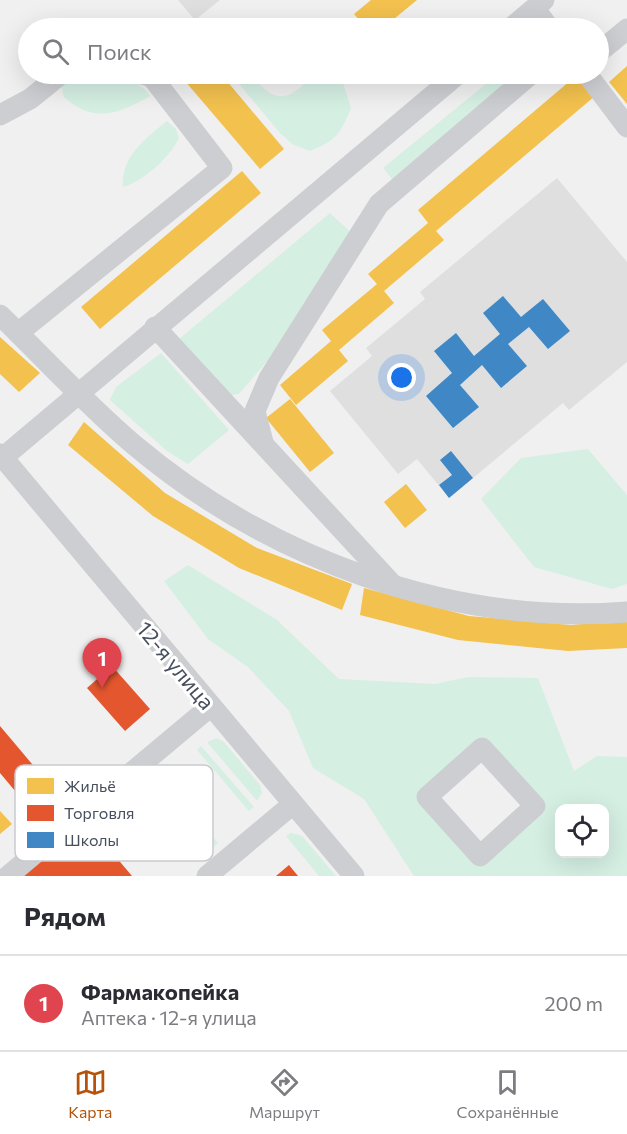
<!DOCTYPE html>
<html lang="ru">
<meta charset="utf-8">
<style>
:root{--surface:#fff;--page:#f7f7f7;--text:#2b2b33;--muted:#7c7c81;--line:#e1e1e2;--accent:#b45309}
body{margin:0;font-family:Commissioner,sans-serif;background:var(--page);color:var(--text)}
.controls{position:absolute;right:18px;bottom:18px;display:grid;overflow:hidden;border-radius:12px;box-shadow:0 6px 24px #0002}
.controls button{width:54px;height:54px;display:grid;place-items:center;padding:0;border:0;border-bottom:2px solid var(--line);background:var(--surface);color:var(--text);font:30px sans-serif}
.you{position:absolute;left:402px;top:378px;width:21px;height:21px;margin:-15px;border:4px solid #fff;border-radius:50%;background:#1a73e8;box-shadow:0 0 0 9px #1a73e833}
.badge{display:grid;place-items:center;width:39px;height:39px;border-radius:50%;background:var(--accent);color:#fff;font-size:20px;font-weight:700}
.pin{position:absolute;translate:-50% -50px;filter:drop-shadow(0 2px 3px #0008)}
.pin::after{content:'';position:absolute;top:32px;width:21px;height:18px;background:inherit;clip-path:polygon(0 0,100% 0,50% 100%)}
.list{margin:0;padding:0;list-style:none}
h2{display:flex;justify-content:space-between;align-items:center;height:78px;margin:0;padding:0 24px;font-size:26px}
h2 small{font-size:20px;font-weight:400;color:var(--muted)}
.list li{display:grid;grid-template-columns:39px 1fr auto;gap:18px;align-items:center;box-sizing:border-box;height:96px;padding:0 24px;border-top:2px solid var(--line)}
.list b{display:block;font-size:22px;white-space:nowrap}
.list p{margin:0;font-size:20px;white-space:nowrap;color:var(--muted)}
.list em{font-size:20px;font-style:normal;color:var(--muted)}
.icon{flex:none;width:33px;height:33px;fill:none;stroke:currentColor;stroke-width:2;stroke-linecap:round;stroke-linejoin:round}
.map{position:relative;flex:none;width:627px;height:876px;overflow:hidden}
.search{position:absolute;background:var(--surface);box-shadow:0 6px 24px #0002;left:18px;right:18px;top:18px;height:66px;display:flex;align-items:center;gap:15px;box-sizing:border-box;padding:0 21px;border-radius:33px;color:var(--muted);font-size:22px}
.sheet{height:174px;background:var(--surface)}
nav{display:flex;justify-content:space-around;align-items:center;box-sizing:border-box;height:84px;border-top:2px solid var(--line);background:var(--surface);font-size:16px;color:var(--muted)}
nav a{display:grid;justify-items:center;gap:3px}
nav .on{color:var(--accent)}
.map>svg:first-child{display:block}
.education{fill:#dfdfe0}
.green{fill:#d5efe3;fill-rule:evenodd}
.homes{fill:#f2c14e}
.shops{fill:#e4572e}
.schools{fill:#3f88c5}
.lines{fill:none;stroke-linecap:round;stroke-linejoin:round}
.minor{stroke:#ccced1;stroke-width:21}
.labels{text-anchor:middle;dominant-baseline:central;stroke-width:6;stroke-linejoin:round;paint-order:stroke}
.street-label{font-size:22px;fill:#474f5d;stroke:#fff}
.key{fill:#fff;stroke:#c8cace;stroke-width:1.5}
.key-label{font-size:16px;fill:#474f5d}
</style>
<div class="map">
<svg width="627" height="876" viewBox="0 0 627 876">
<rect width="100%" height="100%" fill="#f1f0f0"/>
<g class="education">
<polygon points="178,0 220,0 195,20"/>
<polygon points="557,178 627,262 627,362 569,410 563,403 449,498 417,459 398,474 330,391 372,356 366,348 425,299 420,292"/>
</g>
<g class="green">
<path d="M74,74h47c10,9 21,9 29,22 -31,18 -56,28 -86,1l-3,-12z"/>
<path d="M231,74h19c19,21 31,33 55,9 17,2 22,-10 35,-9l11,34c-11,26 -14,32 -41,43l-18,-7 -13,-12z"/>
<polygon points="498,74 519,74 392,179 383,168"/>
<path d="M167,121l9,8 3,9c-9,19 -35,43 -56,49 -2,-31 23,-49 44,-66z"/>
<polygon points="330,213 358,239 287,338 239,394 225,396 179,339"/>
<polygon points="161,353 229,430 188,464 167,451 110,400 116,387"/>
<polygon points="588,449 627,495 627,584 612,589 534,567 481,499 521,458"/>
<path d="M188,565l89,55 62,59 96,5 33,-7 70,1 36,93 23,-15 30,1v119h-213l-50,-77 -51,-31 -24,-57 -41,-44 -40,-28 -44,-58zM482,748l52,58 -54,49 -53,-59zM560,808h44v46h-44z"/>
<polygon points="217,738 224,742 260,785 262,793 257,801 207,742"/>
<polygon points="201,746 254,807 249,811 197,750"/>
<polygon points="163,778 218,843 198,860 143,795"/>
<polygon points="291,833 302,836 336,876 319,876 286,836"/>
</g>
<g class="homes">
<polygon points="371,0 417,0 383,28 366,28 354,14"/>
<polygon points="627,66 627,104 609,82"/>
<polygon points="179,74 221,74 284,149 260,169"/>
<polygon points="577,75 595,96 436,231 444,240 384,291 394,303 339,350 348,361 296,405 280,385 331,341 322,330 377,284 368,274 428,223 418,210"/>
<polygon points="242,171 261,193 100,329 81,307"/>
<polygon points="0,337 40,373 19,392 0,374"/>
<polygon points="290,399 334,453 310,472 266,418"/>
<polygon points="84,422 165,493 257,548 352,584 342,610 239,568 153,516 68,445"/>
<polygon points="406,484 427,510 405,528 384,502"/>
<polygon points="364,588 469,616 571,625 627,620 627,648 568,651 458,640 360,615"/>
<polygon points="0,811 12,824 0,834"/>
</g>
<g class="shops">
<polygon points="112,666 150,709 125,731 87,688"/>
<polygon points="0,726 59,796 36,816 0,773"/>
<polygon points="83,818 132,876 15,876"/>
<polygon points="289,865 298,876 276,876"/>
</g>
<g class="schools">
<polygon points="503,296 521,317 543,299 570,331 548,349 529,327 508,344 527,366 501,388 482,365 460,385 479,407 453,428 426,396 452,373 434,351 456,333 474,356 500,334 483,313"/>
<polygon points="451,451 473,478 449,498 439,485 452,475 440,460"/>
</g>
<g class="lines">
<g class="minor">
<polyline points="535,9 549,28"/>
<polyline points="511,28 544,0"/>
<polyline points="598,53 627,29"/>
<polyline points="587,74 627,127"/>
<polyline points="0,115 30,99 61,74"/>
<path d="M0,315c44,43 86,89 133,129 135,114 317,182 494,168"/>
<polyline points="155,327 393,585"/>
<polyline points="18,333 222,168 152,77 142,74"/>
<polyline points="263,442 255,411 269,378 379,204 531,74"/>
<polyline points="0,454 354,876"/>
<polyline points="0,460 458,74"/>
<polygon points="482,748 535,806 480,856 427,797"/>
<polyline points="8,876 211,706"/>
<polyline points="207,876 293,804"/>
</g>
</g>
<g class="labels">
<g class="street-label">
<text transform="translate(176 665) rotate(50)">12-я улица</text>
</g>
</g>
<rect x="15" y="765" width="198" height="96" rx="9" class="key"/>
<rect x="27" y="778" width="27" height="16" fill="#f2c14e"/>
<rect x="27" y="805" width="27" height="16" fill="#e4572e"/>
<rect x="27" y="832" width="27" height="16" fill="#3f88c5"/>
<g class="key-label">
<text x="64" y="792">Жильё</text>
<text x="64" y="819">Торговля</text>
<text x="64" y="846">Школы</text>
</g>
</svg>
<div class="controls">
<button><svg class="icon" aria-label="locate" viewBox="0 0 24 24"><circle cx="12" cy="12" r="6"/><path d="M12 2v4M12 18v4M2 12h4M18 12h4"/></svg></button>
</div>
<div class="you"></div>
<div class="pin badge" style="left:102px;top:688px;background:#e0444e">1</div>
<div class="search"><svg class="icon" aria-label="search" viewBox="0 0 24 24"><circle cx="10" cy="10" r="6"/><path d="M15 15l6 6"/></svg>Поиск</div>
</div>
<section class="sheet">
<h2>Рядом<small></small></h2>
<ul class="list">
<li><span class="badge" style="background:#e0444e">1</span><div><b>Фармакопейка</b><p>Аптека · 12-я улица</p></div><em>200 m</em></li>
</ul>
</section>
<nav>
<a class="on"><svg class="icon" aria-label="map" viewBox="0 0 24 24"><path d="M3 6l6-2 6 2 6-2v14l-6 2-6-2-6 2zM9 4v14M15 6v14"/></svg>Карта</a>
<a><svg class="icon" aria-label="directions" viewBox="0 0 24 24"><path d="M12 3l9 9-9 9-9-9zM9 14v-3h6M13 9l2 2-2 2"/></svg>Маршрут</a>
<a><svg class="icon" aria-label="saved" viewBox="0 0 24 24"><path d="M7 4h10v16l-5-4-5 4z"/></svg>Сохранённые</a>
</nav>
